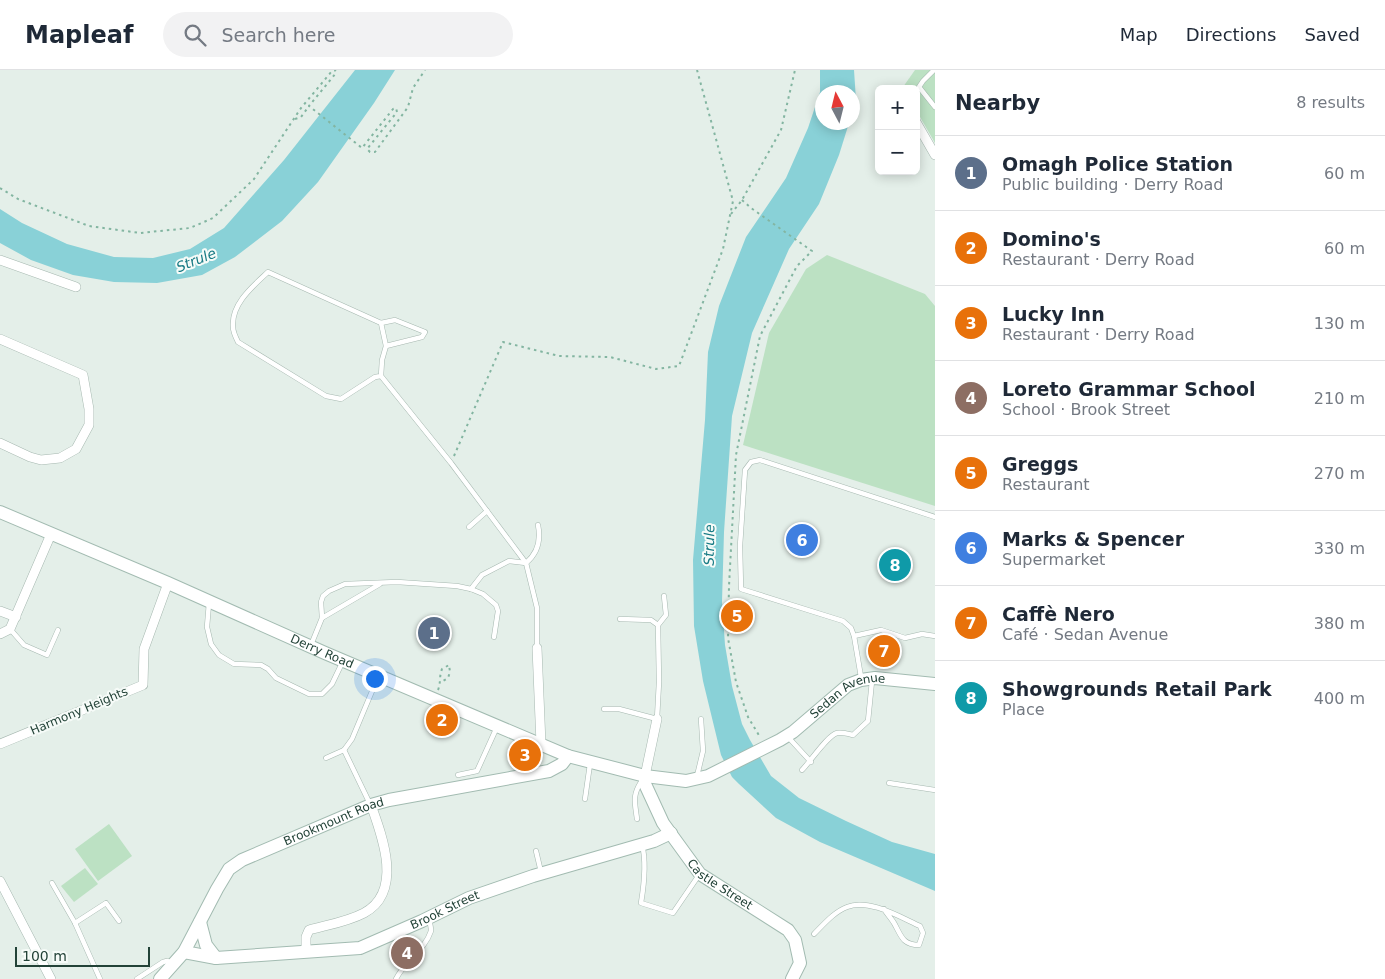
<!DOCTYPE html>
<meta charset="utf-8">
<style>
:root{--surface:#fff;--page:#f2f2f3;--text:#1f2937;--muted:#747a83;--line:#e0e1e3;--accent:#2563eb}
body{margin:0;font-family:"DejaVu Sans",sans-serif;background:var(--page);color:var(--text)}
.controls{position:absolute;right:15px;top:15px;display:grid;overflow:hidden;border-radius:8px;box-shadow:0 2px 12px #0003}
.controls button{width:45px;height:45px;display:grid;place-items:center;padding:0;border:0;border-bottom:1px solid var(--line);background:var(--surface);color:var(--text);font:25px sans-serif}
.compass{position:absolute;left:815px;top:15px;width:45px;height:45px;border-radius:50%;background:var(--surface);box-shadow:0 2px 12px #0003;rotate:353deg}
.scale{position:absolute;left:15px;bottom:12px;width:135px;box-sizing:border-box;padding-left:5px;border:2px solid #224237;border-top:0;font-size:14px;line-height:18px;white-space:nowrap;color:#224237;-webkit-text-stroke:4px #f6fbf8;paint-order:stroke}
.you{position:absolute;left:374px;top:608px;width:18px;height:18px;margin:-12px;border:4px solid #fff;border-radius:50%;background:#1a73e8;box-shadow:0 0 0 8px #1a73e833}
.badge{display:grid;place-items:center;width:32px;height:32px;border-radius:50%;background:var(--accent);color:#fff;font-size:16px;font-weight:700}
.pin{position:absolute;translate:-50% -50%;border:2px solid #fff;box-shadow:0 1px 5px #0006}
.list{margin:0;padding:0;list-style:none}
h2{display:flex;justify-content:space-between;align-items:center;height:65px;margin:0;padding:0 20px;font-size:21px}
h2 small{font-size:16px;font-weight:400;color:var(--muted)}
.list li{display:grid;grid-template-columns:32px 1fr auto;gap:15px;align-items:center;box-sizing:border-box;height:75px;padding:0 20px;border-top:1px solid var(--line)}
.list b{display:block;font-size:19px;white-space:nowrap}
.list p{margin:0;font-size:16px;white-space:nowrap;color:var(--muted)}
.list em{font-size:16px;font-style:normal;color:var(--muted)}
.icon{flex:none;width:28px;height:28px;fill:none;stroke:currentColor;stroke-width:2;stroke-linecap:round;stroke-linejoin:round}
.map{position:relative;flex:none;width:935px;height:909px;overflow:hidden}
header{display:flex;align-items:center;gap:30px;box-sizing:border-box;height:70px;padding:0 25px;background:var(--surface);border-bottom:1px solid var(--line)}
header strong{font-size:24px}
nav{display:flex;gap:28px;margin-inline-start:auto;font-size:18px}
.search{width:350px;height:45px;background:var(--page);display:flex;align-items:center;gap:12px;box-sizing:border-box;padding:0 18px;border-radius:28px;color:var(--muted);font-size:19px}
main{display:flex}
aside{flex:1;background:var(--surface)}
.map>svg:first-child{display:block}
.green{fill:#bce1c3}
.water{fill:#89d1d7}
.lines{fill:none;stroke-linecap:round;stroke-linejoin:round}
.lane-casing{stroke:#a6b8b0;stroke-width:5.5}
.street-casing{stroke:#a6b8b0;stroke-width:10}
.secondary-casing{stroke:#a2bbb1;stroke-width:14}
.path{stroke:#83b5a1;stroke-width:2;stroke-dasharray:2.5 4;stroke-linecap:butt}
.lane{stroke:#fff;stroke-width:4.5}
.street{stroke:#fff;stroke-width:9}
.secondary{stroke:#fff;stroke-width:12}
.labels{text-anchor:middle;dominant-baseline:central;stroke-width:4;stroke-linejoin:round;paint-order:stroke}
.street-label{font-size:12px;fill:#224237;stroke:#f6fbf8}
.water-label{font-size:14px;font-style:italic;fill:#177a84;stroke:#f6fbf8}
</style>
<header>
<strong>Mapleaf</strong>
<div class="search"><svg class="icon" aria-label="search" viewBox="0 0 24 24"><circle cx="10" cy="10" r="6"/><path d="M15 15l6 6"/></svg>Search here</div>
<nav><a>Map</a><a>Directions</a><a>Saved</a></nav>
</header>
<main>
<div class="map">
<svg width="935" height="909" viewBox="0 0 935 909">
<rect width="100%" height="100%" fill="#e4efe9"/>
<g class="green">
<polygon points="915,0 935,0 935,73 916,40 916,19 904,19 903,17"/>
<polygon points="827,185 925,224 935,236 935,436 743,375 769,263 806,199"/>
<polygon points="109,754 132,786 98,811 75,779"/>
<polygon points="85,798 98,814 74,832 61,816"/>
</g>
<g class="water">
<polygon points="355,0 395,0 374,33 318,112 282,151 235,187 202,205 157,213 114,212 73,205 31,190 0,173 0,139 22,153 67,174 114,187 153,188 190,179 224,158 284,90"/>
<polygon points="820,0 854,0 856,30 853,40 852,22 822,22 822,52 849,53 839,85 819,134 789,179 752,263 732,346 724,462 722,532 725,575 732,616 742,654 750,670 771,706 799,728 846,751 892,772 935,784 935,821 820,772 776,748 739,714 732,707 721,685 703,611 694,556 693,490 705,350 708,282 719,236 746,167 786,108 808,58 820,22"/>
</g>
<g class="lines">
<g class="lane-casing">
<g id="lane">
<polyline points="934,0 923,11 919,17 935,37"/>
<polyline points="381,253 395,250 425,262 422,267 386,276"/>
<path d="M381,306l-6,1 -34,22 -15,-3 -88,-54c-2,-4 -5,-10 -5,-15 -2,-23 20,-41 35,-55l113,51 5,23 -4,14 -1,16 70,87 75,100 11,45v40"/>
<polyline points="469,457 487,441"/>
<path d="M471,519l11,-14 27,-14 17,2c12,-10 15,-23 12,-38"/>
<polyline points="209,533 207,557 211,574 219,585 234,594 261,595 268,599 276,608 309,624 322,624 332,614 343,591"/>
<polyline points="322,548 380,514"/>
<polyline points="620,549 651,550 658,555"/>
<polyline points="10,559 24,575 47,585 58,560"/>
<polyline points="854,566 881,560 905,568 922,564 935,566"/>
<polyline points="311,575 322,548 321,532 323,526 329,521 345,514 397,512 457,516 471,519 483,524 496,535 498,541 494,567"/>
<polyline points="861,607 854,566 851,558 843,551 741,519 740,476 745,400 751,392 760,390 935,447"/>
<polyline points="604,639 619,639 657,649 659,612 658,555 666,545 664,526"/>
<polyline points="788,667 811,692"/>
<polyline points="344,680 370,734"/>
<polyline points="326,688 344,680 352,669 378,607"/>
<path d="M802,700c8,-8 26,-35 35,-37 5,-1 12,1 16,2l15,-14 4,-40"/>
<polyline points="458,705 477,701 497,657"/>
<polyline points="697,706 703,681 701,649"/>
<polyline points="889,713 935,720"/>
<polyline points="585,729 590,694"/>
<path d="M637,749c-2,-16 -5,-23 4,-37"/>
<path d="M642,775c5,18 2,40 -1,58l32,10 26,-38"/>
<polyline points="536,781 541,802"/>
<polyline points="52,813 75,853 100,909"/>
<polyline points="75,853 106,833 119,851"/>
<path d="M814,864c10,-10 20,-22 33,-27 21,-9 53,10 73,19l3,7 -4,12c-17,0 -18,-10 -25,-22 -3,-5 -7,-9 -10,-14"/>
<polyline points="137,909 163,892 167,891 173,893"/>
<path d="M396,909c8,-17 29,-29 35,-48 0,-4 -1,-8 -2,-12"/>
</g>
</g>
<g class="street-casing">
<g id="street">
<polyline points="916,52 935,85"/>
<polyline points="0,190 76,217"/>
<polyline points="0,269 83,305 89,339 89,355 76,379 60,388 41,390 30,387 0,373"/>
<polyline points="0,541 16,547"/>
<polyline points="0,564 10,559 51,464"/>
<polyline points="537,578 541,674"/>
<polyline points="0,674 143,615 144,579 168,513"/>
<polyline points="645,706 657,649"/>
<polyline points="0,811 51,909"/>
<path d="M306,881v-14l3,-7c18,-5 38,-8 55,-17 39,-21 19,-75 7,-108"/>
</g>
</g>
<g class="secondary-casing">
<g id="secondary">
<path id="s1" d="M0,442l168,71 157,70 243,103 77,20 41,5 22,-5 72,-36 13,-8 55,-47 13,-5 14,-2 60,6"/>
<path id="s2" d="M645,706v8l18,39 37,51 88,56 7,10 5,23 -8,16"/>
<polyline points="200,852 206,875 216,888"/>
<path id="s3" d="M184,882l32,6 144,-10 62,-27 47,-23 64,-22 121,-35 17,-8"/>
<path id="s4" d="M160,909l24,-27 33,-63 12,-20 13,-9 129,-55 18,-5 160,-29 13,-7 6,-8"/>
</g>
</g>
<g class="path">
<polyline points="295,49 301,47 309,36"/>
<polyline points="0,118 18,129 89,156 140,163 190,158 213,148 254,109 301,38 332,1 335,0 336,3 309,36 362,78 393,39 396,38 397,42 367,79 370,82 375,82 408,37 413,18 425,0"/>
<polyline points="742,130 751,138 812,181 797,196 760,266 736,385 729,516 728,568 736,612 748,647 760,667"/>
<polyline points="731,144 742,130 781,60 795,0"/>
<polyline points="454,386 503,272 559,286 610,287 656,299 679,296 723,179 733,131 697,0"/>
<path d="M438,620c3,-7 1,-14 4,-21l7,-4 1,7 -2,6 -7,4"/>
</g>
<use href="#lane" class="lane"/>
<use href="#street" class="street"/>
<use href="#secondary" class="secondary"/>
</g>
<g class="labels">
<g class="street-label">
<text stroke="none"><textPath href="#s1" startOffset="351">Derry Road</textPath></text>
<text stroke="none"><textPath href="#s1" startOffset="925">Sedan Avenue</textPath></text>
<text transform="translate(79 641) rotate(-23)">Harmony Heights</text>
<text stroke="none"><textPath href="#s4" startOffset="246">Brookmount Road</textPath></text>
<text stroke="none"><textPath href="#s2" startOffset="136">Castle Street</textPath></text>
<text stroke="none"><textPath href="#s3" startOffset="270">Brook Street</textPath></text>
</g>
<g class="water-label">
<text transform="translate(196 190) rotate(-22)">Strule</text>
<text transform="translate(709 475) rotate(-89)">Strule</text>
</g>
</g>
</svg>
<div class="controls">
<button>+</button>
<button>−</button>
</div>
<svg class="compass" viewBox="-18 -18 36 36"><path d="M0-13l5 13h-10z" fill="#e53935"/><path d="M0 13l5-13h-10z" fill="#747a83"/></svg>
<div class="scale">100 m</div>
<div class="you"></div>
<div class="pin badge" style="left:434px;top:563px;background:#5c6f8a">1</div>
<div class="pin badge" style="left:442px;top:650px;background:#e8710a">2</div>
<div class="pin badge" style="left:525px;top:685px;background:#e8710a">3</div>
<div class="pin badge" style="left:407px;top:883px;background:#8d6e63">4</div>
<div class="pin badge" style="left:737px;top:546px;background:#e8710a">5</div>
<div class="pin badge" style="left:802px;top:470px;background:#3f7fe0">6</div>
<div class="pin badge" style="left:884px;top:581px;background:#e8710a">7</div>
<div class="pin badge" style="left:895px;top:495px;background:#0f9aa8">8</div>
</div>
<aside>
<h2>Nearby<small>8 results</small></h2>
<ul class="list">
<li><span class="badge" style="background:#5c6f8a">1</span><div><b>Omagh Police Station</b><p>Public building · Derry Road</p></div><em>60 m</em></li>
<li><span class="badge" style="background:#e8710a">2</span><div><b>Domino's</b><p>Restaurant · Derry Road</p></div><em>60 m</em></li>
<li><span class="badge" style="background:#e8710a">3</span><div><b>Lucky Inn</b><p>Restaurant · Derry Road</p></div><em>130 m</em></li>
<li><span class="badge" style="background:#8d6e63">4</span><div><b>Loreto Grammar School</b><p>School · Brook Street</p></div><em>210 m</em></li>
<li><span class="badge" style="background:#e8710a">5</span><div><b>Greggs</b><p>Restaurant</p></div><em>270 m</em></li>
<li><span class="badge" style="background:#3f7fe0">6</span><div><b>Marks &amp; Spencer</b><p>Supermarket</p></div><em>330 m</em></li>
<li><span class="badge" style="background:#e8710a">7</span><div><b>Caffè Nero</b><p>Café · Sedan Avenue</p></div><em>380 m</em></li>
<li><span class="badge" style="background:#0f9aa8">8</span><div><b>Showgrounds Retail Park</b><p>Place</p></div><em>400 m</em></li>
</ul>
</aside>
</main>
